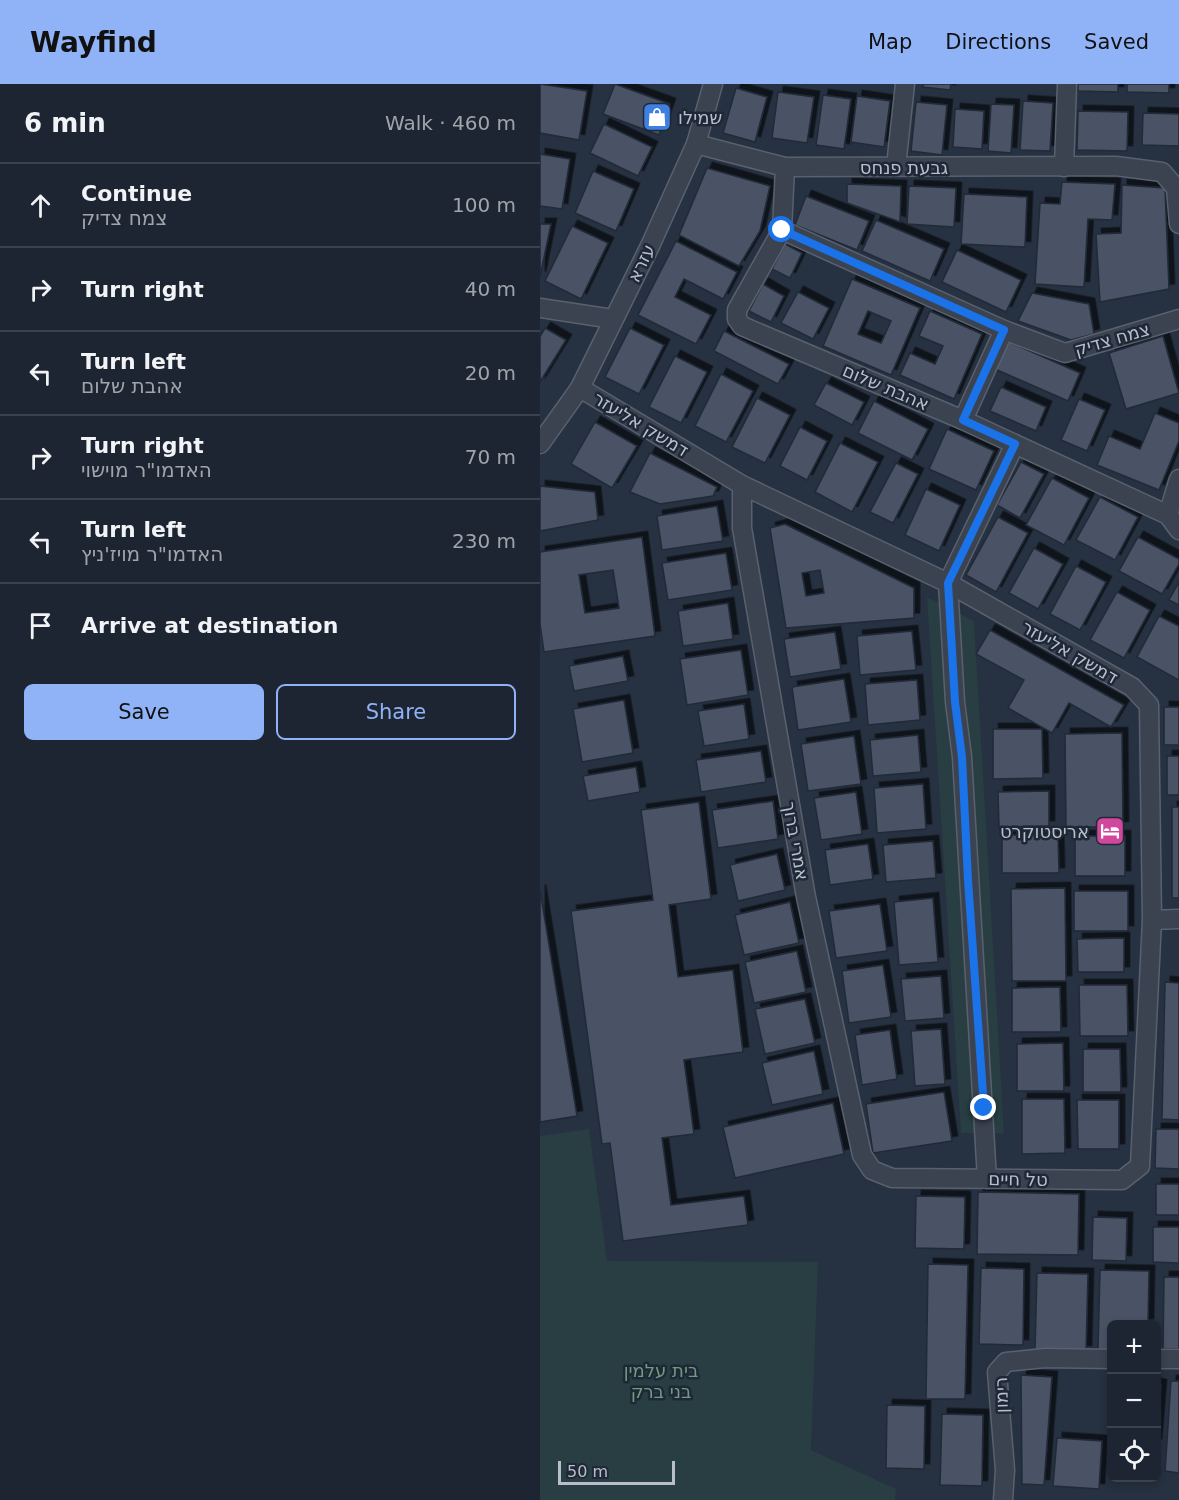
<!DOCTYPE html>
<meta charset="utf-8">
<style>
:root{--surface:#1c2531;--page:#252d39;--text:#f1f3f6;--muted:#a0a5ab;--line:#3a424d;--accent:#90b3f7}
body{margin:0;font-family:"DejaVu Sans",Heebo,sans-serif;background:var(--page);color:var(--text)}
.controls{position:absolute;right:18px;bottom:18px;display:grid;overflow:hidden;border-radius:9px;box-shadow:0 3px 9px #0003}
.controls button{width:54px;height:54px;display:grid;place-items:center;padding:0;border:0;border-bottom:2px solid var(--line);background:var(--surface);color:var(--text);font:30px sans-serif}
.scale{position:absolute;left:18px;bottom:15px;width:117px;box-sizing:border-box;padding-left:6px;border:3px solid #b8becb;border-top:0;font-size:16px;line-height:21px;white-space:nowrap;color:#b8becb;-webkit-text-stroke:4px #1f2837;paint-order:stroke}
.stop{position:absolute;width:18px;height:18px;margin:-14px;border:4px solid #1a73e8;border-radius:50%;background:#fff}
.stop.end{background:#1a73e8;border-color:#fff;box-shadow:0 2px 6px #0008}
.list{margin:0;padding:0;list-style:none}
h2{display:flex;justify-content:space-between;align-items:center;height:78px;margin:0;padding:0 24px;font-size:26px}
h2 small{font-size:20px;font-weight:400;color:var(--muted)}
.list li{display:grid;grid-template-columns:39px 1fr auto;gap:18px;align-items:center;box-sizing:border-box;height:84px;padding:0 24px;border-top:2px solid var(--line)}
.list b{display:block;font-size:22px;white-space:nowrap}
.list p{margin:0;font-size:20px;white-space:nowrap;color:var(--muted)}
.list em{font-size:20px;font-style:normal;color:var(--muted)}
.actions{display:flex;gap:12px;padding:18px 24px}
.actions a{flex:1;padding:14px 0;border:2px solid var(--accent);border-radius:9px;text-align:center;font-size:21px;color:var(--accent)}
.actions .main{background:var(--accent);color:#111}
.icon{flex:none;width:33px;height:33px;fill:none;stroke:currentColor;stroke-width:2;stroke-linecap:round;stroke-linejoin:round}
.map{position:relative;flex:none;width:639px;height:1416px;overflow:hidden}
header{display:flex;align-items:center;gap:36px;box-sizing:border-box;height:84px;padding:0 30px;background:var(--accent);color:#111}
header strong{font-size:28px}
nav{display:flex;gap:33px;margin-inline-start:auto;font-size:21px}
main{display:flex}
aside{flex:1;background:var(--surface)}
.map>svg:first-child{display:block}
.green{fill:#283e42}
.building{fill:#485265;stroke:#212a38;stroke-width:1.5;fill-rule:evenodd;filter:url(#shadow)}
.lines{fill:none;stroke-linecap:round;stroke-linejoin:round}
.minor-casing{stroke:#59616e;stroke-width:21}
.minor{stroke:#3b4351;stroke-width:18}
.route{stroke:#1a73e8;stroke-width:8}
.labels{text-anchor:middle;dominant-baseline:central;stroke-width:5;stroke-linejoin:round;paint-order:stroke}
.poi-label{font-size:18px;fill:#b8becb;stroke:#1f2837;text-anchor:start}
.street-label{font-size:18px;fill:#b8becb;stroke:#1f2837}
.park-label{font-size:18px;fill:#6f9c7c;stroke:#1f2837}
</style>
<header>
<strong>Wayfind</strong>
<nav><a>Map</a><a>Directions</a><a>Saved</a></nav>
</header>
<main>
<aside>
<h2>6 min<small>Walk · 460 m</small></h2>
<ul class="list">
<li><svg class="icon" aria-label="ahead" viewBox="0 0 24 24"><path d="M12 20V5M6 11l6-6 6 6"/></svg><div><b>Continue</b><p>צמח צדיק</p></div><em>100 m</em></li>
<li><svg class="icon" aria-label="right" viewBox="0 0 24 24"><path d="M7 20v-9h11M14 6l5 5-5 5"/></svg><div><b>Turn right</b></div><em>40 m</em></li>
<li><svg class="icon" aria-label="left" viewBox="0 0 24 24"><path d="M17 20v-9H6M10 6l-5 5 5 5"/></svg><div><b>Turn left</b><p>אהבת שלום</p></div><em>20 m</em></li>
<li><svg class="icon" aria-label="right" viewBox="0 0 24 24"><path d="M7 20v-9h11M14 6l5 5-5 5"/></svg><div><b>Turn right</b><p>האדמו&quot;ר מוישוי</p></div><em>70 m</em></li>
<li><svg class="icon" aria-label="left" viewBox="0 0 24 24"><path d="M17 20v-9H6M10 6l-5 5 5 5"/></svg><div><b>Turn left</b><p>האדמו&quot;ר מויז'ניץ</p></div><em>230 m</em></li>
<li><svg class="icon" aria-label="arrive" viewBox="0 0 24 24"><path d="M6 21V4h12l-3 4 3 4H6"/></svg><div><b>Arrive at destination</b></div></li>
</ul>
<div class="actions"><a class="main">Save</a><a>Share</a></div>
</aside>
<div class="map">
<svg width="639" height="1416" viewBox="0 0 639 1416">
<defs>
<filter id="shadow"><feDropShadow dx="5.5" dy="-5.5" stdDeviation="0" flood-color="#0009"/></filter>
</defs>
<rect width="100%" height="100%" fill="#263141"/>
<g class="green">
<polygon points="387,513 434,537 464,1049 421,1049"/>
<polygon points="49,1045 67,1177 278,1178 271,1366 356,1405 355,1416 0,1416 0,1052"/>
</g>
<g class="building">
<polygon points="0,0 47,7 39,56 0,49"/>
<polygon points="75,0 130,20 119,51 63,30"/>
<polygon points="383,0 411,0 410,6 383,3"/>
<polygon points="538,0 578,0 578,8 538,7"/>
<polygon points="587,0 629,0 629,9 587,8"/>
<polygon points="196,4 227,13 215,58 183,49"/>
<polygon points="238,8 274,13 267,59 232,54"/>
<polygon points="283,11 311,15 304,65 276,61"/>
<polygon points="317,12 350,17 344,63 311,58"/>
<polygon points="483,17 513,19 510,67 480,66"/>
<polygon points="376,18 407,21 402,71 371,67"/>
<polygon points="451,20 474,21 471,69 448,67"/>
<polygon points="415,25 444,27 442,65 413,63"/>
<polygon points="538,27 588,28 587,67 537,66"/>
<polygon points="603,29 639,30 639,62 602,61"/>
<polygon points="64,40 112,63 98,92 50,69"/>
<polygon points="0,70 30,75 22,125 0,122"/>
<polygon points="167,84 230,102 220,147 199,182 139,151"/>
<polygon points="53,87 94,105 76,147 35,129"/>
<polygon points="522,98 575,100 572,136 548,135 544,203 495,200 500,119 520,120"/>
<polygon points="307,100 361,102 360,138 307,119"/>
<polygon points="582,101 625,104 629,205 560,218 556,150 581,149"/>
<polygon points="369,102 416,104 414,143 367,140"/>
<polygon points="424,110 487,113 485,163 421,160"/>
<polygon points="266,112 329,137 317,166 255,141"/>
<polygon points="336,136 404,165 390,197 322,167"/>
<polygon points="0,140 11,140 0,193"/>
<polygon points="32,142 68,159 41,215 5,197"/>
<polygon points="136,157 197,188 183,215 144,195 135,213 171,231 156,260 98,231"/>
<polygon points="245,160 262,169 250,194 232,185"/>
<polygon points="417,166 481,196 466,228 402,198"/>
<path d="M312,195l68,29 -29,67 -68,-29zM328,227l23,10 -10,22 -23,-9z"/>
<polygon points="223,200 244,212 231,238 209,227"/>
<polygon points="258,208 289,224 273,255 241,239"/>
<polygon points="492,209 549,220 554,250 531,256 478,237"/>
<polygon points="390,227 442,250 414,315 360,291 370,269 395,280 403,262 379,252"/>
<polygon points="5,244 26,256 0,298 0,253"/>
<polygon points="90,244 124,261 99,310 65,293"/>
<polygon points="184,247 249,280 238,300 174,267"/>
<polygon points="623,252 639,309 586,325 569,269"/>
<polygon points="467,257 540,289 528,317 455,285"/>
<polygon points="135,272 167,288 141,339 109,323"/>
<polygon points="181,290 213,307 186,358 155,342"/>
<polygon points="286,299 324,318 312,341 274,321"/>
<polygon points="461,303 506,323 496,347 450,327"/>
<polygon points="217,314 250,331 225,379 192,363"/>
<polygon points="539,315 565,326 547,367 521,356"/>
<polygon points="334,317 388,345 372,376 318,349"/>
<polygon points="615,329 639,339 639,357 619,406 557,381 569,352 600,365"/>
<polygon points="55,338 97,362 72,404 31,380"/>
<polygon points="260,343 287,357 267,396 240,382"/>
<polygon points="407,345 454,367 436,406 389,385"/>
<polygon points="300,359 338,378 312,428 275,408"/>
<polygon points="110,369 177,403 173,412 120,420 90,408"/>
<polygon points="481,378 504,390 480,434 457,421"/>
<polygon points="356,379 378,390 353,439 330,428"/>
<polygon points="512,394 549,414 524,461 486,441"/>
<polygon points="0,402 55,408 58,436 0,447"/>
<polygon points="386,405 420,421 399,467 365,451"/>
<polygon points="560,413 598,433 575,476 536,456"/>
<polygon points="177,422 183,457 122,466 117,432"/>
<polygon points="458,433 488,449 456,508 426,491"/>
<path d="M245,440l129,64v30l-128,10 -16,-100zM280,486l4,23 -18,3 -4,-23z"/>
<path d="M102,453l13,99 -111,16 -4,-28v-72zM73,486l6,38 -34,5 -6,-38z"/>
<polygon points="598,453 639,475 639,480 622,510 579,487"/>
<polygon points="494,464 523,480 498,525 469,509"/>
<polygon points="186,469 192,506 128,516 122,479"/>
<polygon points="536,482 566,498 540,546 510,530"/>
<polygon points="639,498 639,521 629,516"/>
<polygon points="577,508 610,526 584,574 550,556"/>
<polygon points="188,519 193,555 143,562 138,527"/>
<polygon points="619,532 639,542 639,596 597,573"/>
<polygon points="450,546 584,621 571,643 529,619 512,649 468,624 484,596 436,570"/>
<polygon points="372,547 376,586 320,591 317,552"/>
<polygon points="295,548 301,585 250,593 244,555"/>
<polygon points="201,566 208,611 147,621 140,575"/>
<polygon points="83,572 88,597 34,607 29,582"/>
<polygon points="304,595 311,638 258,646 252,603"/>
<polygon points="377,596 380,636 328,641 325,600"/>
<polygon points="84,616 93,669 42,678 33,625"/>
<polygon points="204,620 209,655 164,662 158,627"/>
<rect x="624" y="623" width="15" height="38"/>
<polygon points="453,645 502,645 503,694 453,695"/>
<polygon points="582,649 583,743 526,743 525,650"/>
<polygon points="378,651 381,688 333,692 330,656"/>
<polygon points="314,652 321,700 268,707 261,660"/>
<polygon points="221,667 226,698 161,708 156,676"/>
<rect x="627" y="672" width="12" height="39"/>
<polygon points="96,683 100,708 48,717 43,692"/>
<polygon points="383,700 386,745 337,749 334,704"/>
<polygon points="509,707 509,742 459,743 458,708"/>
<polygon points="316,708 322,750 281,756 274,714"/>
<polygon points="233,717 238,755 178,764 172,726"/>
<polygon points="159,718 171,815 129,821 138,893 193,886 203,968 144,976 154,1050 122,1054 131,1121 204,1112 208,1141 83,1157 70,1059 62,1060 31,827 113,816 101,726"/>
<rect x="632" y="723" width="7" height="91"/>
<polygon points="462,751 518,751 519,789 462,789"/>
<rect x="535" y="752" width="50" height="40"/>
<polygon points="393,757 396,794 346,798 343,761"/>
<polygon points="328,760 333,795 290,801 285,766"/>
<polygon points="237,770 245,806 198,817 190,781"/>
<polygon points="525,804 526,897 472,897 471,805"/>
<polygon points="0,806 37,1032 0,1038"/>
<rect x="534" y="807" width="54" height="40"/>
<polygon points="393,814 398,878 359,881 354,818"/>
<polygon points="250,818 259,859 204,871 195,831"/>
<polygon points="340,820 347,867 296,874 289,827"/>
<polygon points="584,854 584,888 538,888 537,855"/>
<polygon points="257,867 266,908 214,919 205,878"/>
<polygon points="343,881 351,933 309,939 302,887"/>
<polygon points="401,892 404,934 365,937 361,895"/>
<polygon points="625,898 639,899 639,1036 622,1035"/>
<polygon points="539,901 587,901 588,952 540,952"/>
<polygon points="520,903 521,948 472,948 472,904"/>
<polygon points="265,915 275,959 225,970 215,925"/>
<polygon points="401,945 405,1000 375,1002 371,947"/>
<polygon points="350,946 357,995 322,1001 315,951"/>
<polygon points="523,959 524,1007 477,1007 477,960"/>
<polygon points="543,965 580,965 581,1008 543,1008"/>
<polygon points="274,967 283,1010 232,1021 222,979"/>
<polygon points="404,1008 412,1057 333,1069 326,1020"/>
<polygon points="482,1015 524,1015 525,1069 482,1070"/>
<polygon points="537,1016 579,1016 579,1065 538,1065"/>
<polygon points="293,1019 304,1070 195,1094 183,1043"/>
<polygon points="616,1045 639,1045 639,1085 615,1084"/>
<rect x="616" y="1100" width="23" height="31"/>
<polygon points="438,1108 539,1110 538,1171 437,1170"/>
<polygon points="376,1112 425,1113 424,1165 375,1164"/>
<polygon points="553,1133 587,1134 586,1177 552,1176"/>
<polygon points="613,1143 639,1143 639,1179 613,1178"/>
<polygon points="388,1180 428,1181 425,1315 386,1315"/>
<polygon points="441,1184 484,1185 483,1261 439,1260"/>
<polygon points="560,1186 609,1187 608,1240 572,1240 572,1266 558,1266"/>
<polygon points="497,1189 548,1190 546,1267 495,1266"/>
<polygon points="624,1193 639,1193 639,1265 623,1265"/>
<polygon points="481,1291 512,1293 504,1401 482,1400"/>
<polygon points="631,1297 639,1297 639,1389 625,1387"/>
<polygon points="616,1300 621,1301 616,1361"/>
<polygon points="347,1321 385,1322 384,1385 346,1384"/>
<polygon points="402,1330 443,1331 442,1402 400,1401"/>
<polygon points="517,1354 562,1357 559,1405 513,1402"/>
</g>
<g class="lines">
<g class="minor-casing">
<g id="minor">
<polyline points="156,60 245,83 576,82 622,88 636,104 639,140"/>
<polyline points="356,82 365,0"/>
<polyline points="245,83 242,146 197,226 197,235 202,242 423,336 628,431 639,446"/>
<polyline points="524,83 527,0"/>
<polyline points="242,146 464,246 525,269 639,235"/>
<polyline points="0,224 73,235"/>
<polyline points="40,304 202,401 408,499 592,603 609,621 612,836 600,1082 582,1096 352,1094 332,1086 322,1071 266,813 202,444 202,401"/>
<polyline points="423,336 464,246"/>
<polyline points="0,360 40,304 110,162 156,60 173,0"/>
<polyline points="628,431 639,395"/>
<polyline points="612,836 639,835"/>
<polyline points="447,1095 422,673 415,618 408,499 475,360"/>
<polyline points="616,1275 639,1275"/>
<polyline points="463,1416 465,1386 457,1288 466,1278 505,1274 572,1275"/>
</g>
</g>
<use href="#minor" class="minor"/>
</g>
<g class="lines">
<polyline class="route" points="242,146 464,246 423,336 475,360 408,499 415,618 422,673 428,796 444,1024"/>
</g>
<defs>
<g id="shop-square" transform="scale(1.5)"><rect x="-9" y="-9" width="18" height="18" rx="4" fill="#3f7fe0" stroke="#1f2837"/><path d="M-5-2.5h2.3a2.7 3.5 0 0 1 5.4 0H5L5.5 6h-11ZM-1.5-2.5h3a1.5 2.3 0 0 0-3 0Z" fill="#fff"/></g>
<g id="hotel-square" transform="scale(1.5)"><rect x="-9" y="-9" width="18" height="18" rx="4" fill="#d1479c" stroke="#1f2837"/><path d="M-6-4.5h1.5V1H6V5H4.5V3h-9V5H-6ZM-4 0a1.8 1.8 0 1 1 3.6 0ZM.5 0V-2.5h3Q6-2.5 6 0Z" fill="#fff"/></g>
</defs>
<g fill-rule="evenodd">
<use href="#shop-square" x="117" y="33"/>
<use href="#hotel-square" x="570" y="747"/>
</g>
<g class="labels">
<g class="poi-label">
<text x="138" y="33">שמילו</text>
<text x="549" y="747" text-anchor="end">אריסטוקרט</text>
</g>
<g class="street-label">
<text x="364" y="83">גבעת פנחס</text>
<text transform="translate(101 179) rotate(-64)">עזרא</text>
<text transform="translate(572 255) rotate(-16)">צמח צדיק</text>
<text transform="translate(346 303) rotate(23)">אהבת שלום</text>
<text transform="translate(101 340) rotate(31)">דמשק אליעזר</text>
<text transform="translate(530 568) rotate(30)">דמשק אליעזר</text>
<text transform="translate(256 757) rotate(80)">אמרי ברוך</text>
<text transform="translate(478 1095) rotate(1)">טל חיים</text>
<text transform="translate(461 1311) rotate(-91)">רימון</text>
</g>
<g class="park-label">
<text x="121" y="1286">בית עלמין<tspan x="121" dy="21">בני ברק</tspan></text>
</g>
</g>
</svg>
<div class="controls">
<button>+</button>
<button>−</button>
<button><svg class="icon" aria-label="locate" viewBox="0 0 24 24"><circle cx="12" cy="12" r="6"/><path d="M12 2v4M12 18v4M2 12h4M18 12h4"/></svg></button>
</div>
<div class="scale">50 m</div>
<div class="stop" style="left:242px;top:146px"></div>
<div class="stop end" style="left:444px;top:1024px"></div>
</div>
</main>
